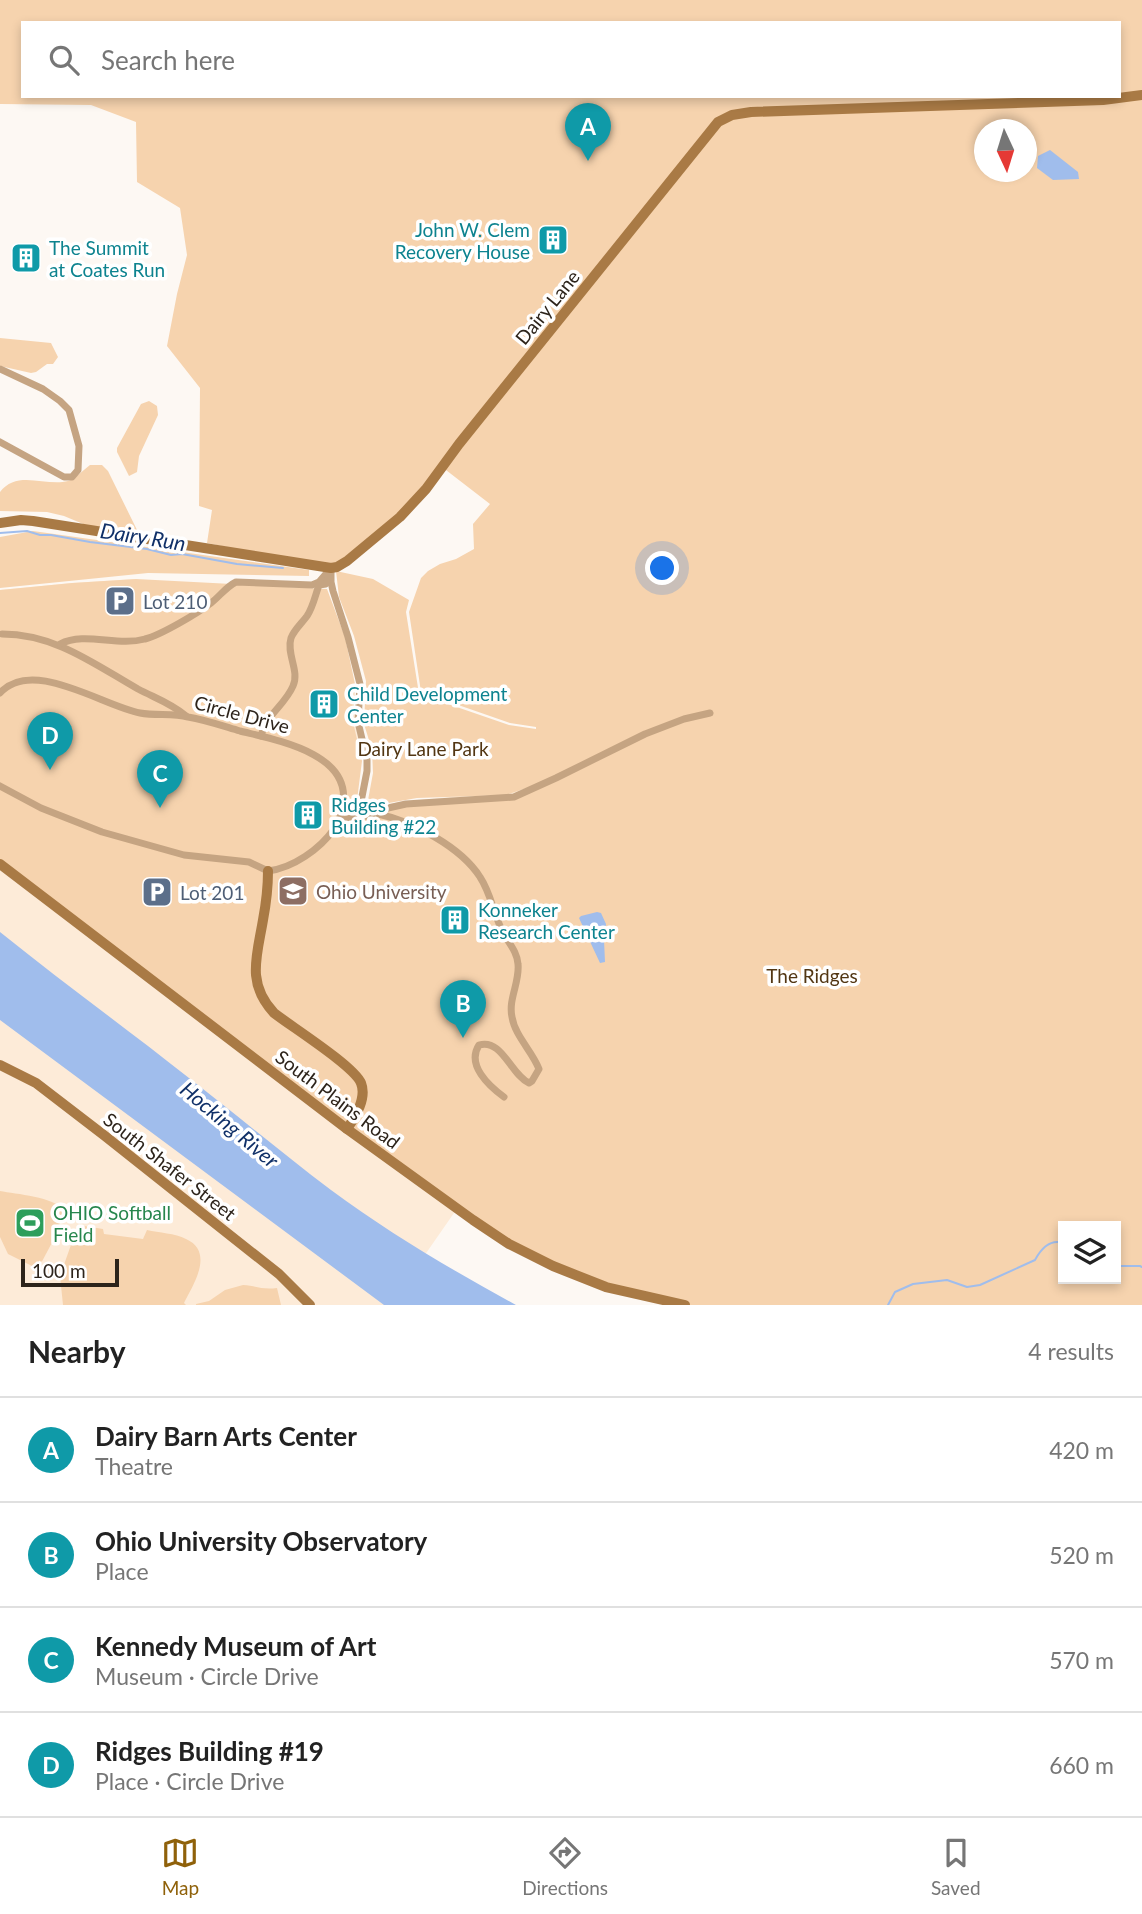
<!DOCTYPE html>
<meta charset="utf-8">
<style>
:root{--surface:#fff;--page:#f2f2f2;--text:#222;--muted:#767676;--line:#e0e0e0;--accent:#8f610a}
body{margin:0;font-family:Lato,sans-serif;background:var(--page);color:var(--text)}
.controls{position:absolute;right:21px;bottom:21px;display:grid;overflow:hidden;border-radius:0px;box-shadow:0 4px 10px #0003}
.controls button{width:63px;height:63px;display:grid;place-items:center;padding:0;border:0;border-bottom:2px solid var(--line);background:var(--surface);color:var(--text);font:35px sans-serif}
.compass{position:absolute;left:974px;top:119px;width:63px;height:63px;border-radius:50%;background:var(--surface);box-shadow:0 4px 10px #0003;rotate:176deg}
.scale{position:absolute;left:21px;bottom:18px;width:98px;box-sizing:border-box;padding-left:7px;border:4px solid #2d241b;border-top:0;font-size:19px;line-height:24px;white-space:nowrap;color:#2d241b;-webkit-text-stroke:5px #fff;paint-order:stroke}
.you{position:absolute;left:663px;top:569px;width:24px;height:24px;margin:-18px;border:5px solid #fff;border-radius:50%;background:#1a73e8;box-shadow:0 0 0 10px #1a73e833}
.badge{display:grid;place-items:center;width:46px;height:46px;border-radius:50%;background:var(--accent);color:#fff;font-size:23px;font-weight:700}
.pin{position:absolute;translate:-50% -58px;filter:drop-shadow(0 2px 4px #0008)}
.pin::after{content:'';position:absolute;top:37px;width:24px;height:21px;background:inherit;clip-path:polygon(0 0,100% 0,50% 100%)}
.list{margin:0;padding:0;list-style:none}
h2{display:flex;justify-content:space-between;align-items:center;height:91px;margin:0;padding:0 28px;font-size:30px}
h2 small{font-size:23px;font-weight:400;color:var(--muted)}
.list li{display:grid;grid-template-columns:46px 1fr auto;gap:21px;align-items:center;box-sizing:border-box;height:105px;padding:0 28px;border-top:2px solid var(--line)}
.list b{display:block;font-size:26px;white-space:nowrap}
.list p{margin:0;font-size:23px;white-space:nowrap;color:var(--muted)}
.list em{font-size:23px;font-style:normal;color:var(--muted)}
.icon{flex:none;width:38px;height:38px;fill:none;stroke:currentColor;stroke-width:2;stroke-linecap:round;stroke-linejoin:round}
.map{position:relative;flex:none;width:1142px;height:1305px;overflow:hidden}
.search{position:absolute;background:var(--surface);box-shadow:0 4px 10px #0003;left:21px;right:21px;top:21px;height:77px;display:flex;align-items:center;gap:18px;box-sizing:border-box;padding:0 24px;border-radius:0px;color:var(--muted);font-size:26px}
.sheet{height:511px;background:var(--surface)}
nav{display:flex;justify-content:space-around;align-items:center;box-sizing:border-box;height:98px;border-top:2px solid var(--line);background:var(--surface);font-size:19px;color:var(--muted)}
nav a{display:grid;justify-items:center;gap:4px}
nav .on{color:var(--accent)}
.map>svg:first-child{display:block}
.built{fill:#fdebd8}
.green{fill:#f6d3ae;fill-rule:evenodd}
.water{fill:#a0bdec}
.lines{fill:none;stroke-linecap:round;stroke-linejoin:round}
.stream{stroke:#a0bdec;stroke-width:2}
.street{stroke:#c5a482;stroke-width:7}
.secondary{stroke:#a97a45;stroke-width:10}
.labels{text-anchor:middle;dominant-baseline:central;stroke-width:7;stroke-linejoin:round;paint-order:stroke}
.culture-label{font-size:19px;fill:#0d838f;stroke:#fff;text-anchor:start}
.street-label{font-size:19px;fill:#2d241b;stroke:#fff}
.service-label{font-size:19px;fill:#4e5e75;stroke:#fff;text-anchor:start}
.park-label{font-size:19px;fill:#523613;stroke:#fff}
.education-label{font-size:19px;fill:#785e54;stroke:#fff;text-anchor:start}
.leisure-label{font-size:19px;fill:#27864d;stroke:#fff;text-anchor:start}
.water-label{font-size:21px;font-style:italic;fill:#103068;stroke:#fff}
</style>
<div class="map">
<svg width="1142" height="1305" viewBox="0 0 1142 1305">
<rect width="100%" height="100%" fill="#fdf8f3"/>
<polygon class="built" points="136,579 347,654 362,756 352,811 400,802 519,790 638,970 518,1121 390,1305 0,1305 0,590 72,583"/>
<g class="green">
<path d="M0,0h1142v1305h-457l-79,-18 -97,-43 -509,-380v-274l72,-7 64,-4 191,10 18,48 10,47 -2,38 9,39 -5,39 -5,15 16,1 20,-8 114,-9 25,-11 -21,7 -89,3 -34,6 -17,7 7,-38 -1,-23 -8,-26 2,-43 -12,-45 -15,-39 -3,-26 37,8 36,21 -3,12 13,82 90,31 27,4v-2l-26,-4 -89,-31 -12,-80 12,-34 7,-7 12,-7 16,-5 18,-10 -1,-25 17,-20 -48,-37 -22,29 -89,72 -124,-25 5,-33 -13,-4 1,-118 -33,-42 10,-52 10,-39 -7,-47 -43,-26 -1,-60 -45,-17 -91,-1zM23,23h1096v73h-1096zM984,130h42v42h-42zM1063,1226h53v53h-53z"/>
<polygon points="0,338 51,343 58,357 53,364 47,364 36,372 31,373 0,366"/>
<polygon points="149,401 157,406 158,415 139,456 137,472 129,476 117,452 117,448 141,404"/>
<path d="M90,465h12l6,6 30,61 -50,-6 -24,-10 -17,-4 -47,-1v-19c17,-23 46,-5 68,-11 5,-1 17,-12 22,-16z"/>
<polygon points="33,531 309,570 309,576 148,573 0,588 0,537"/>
<path d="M0,1191c16,3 54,6 64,19l-8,25 -18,34 -30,-15 -8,-17z"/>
<path d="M78,1225l25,4 1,5 39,5 4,-9c12,3 28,3 39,9 29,13 7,46 -2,64l2,2h-123l-3,-29z"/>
<path d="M243,1285c14,1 19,5 34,3l4,17h-85v-1l13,-3 16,-11z"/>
</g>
<g class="water">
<polygon points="1050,150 1078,172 1079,179 1053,180 1037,168 1038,156"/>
<polygon points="597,912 601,913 606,924 604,940 605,962 600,963 579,918 581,916"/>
<path d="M0,932c62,50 127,97 189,146 48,37 94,76 142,112 58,43 121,80 185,115h-132l-384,-285z"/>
</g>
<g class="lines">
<g class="stream">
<polyline points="0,533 27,531 40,535 51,535 90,542 147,549 171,555 182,554 237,564 283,568"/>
<polyline points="1116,1266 1140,1266 1142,1267"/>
<path d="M888,1305l7,-13 18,-8 34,-4 20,7 13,-2 55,-25c6,-11 15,-21 28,-17"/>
</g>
<g class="street">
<polyline points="0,369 43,389 60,401 69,410 79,446 78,470 72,477 64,477 0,442"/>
<polyline points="331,569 331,582 333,591 348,637 360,684 358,722 367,760 367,771 358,817"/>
<path d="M2,634c53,0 92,30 136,55 17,9 33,14 48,27"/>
<path d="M60,644c25,-13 57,3 85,-5 16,-4 53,-26 66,-36 9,-7 15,-16 25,-21l76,3 7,-3 12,-14"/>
<path d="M0,693c32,-36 103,13 140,20 16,3 33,0 48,4 18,3 35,9 52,14 36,9 111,22 103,73 -2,10 -3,16 -9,25 -14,20 -41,39 -66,42l-19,-9 -65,-7 -82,-23 -61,-24 -41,-22"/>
<path d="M261,736c4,-20 24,-31 32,-50 7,-15 -7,-32 -2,-48 3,-8 11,-15 16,-22 6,-9 8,-20 12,-31l7,-1 3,-9"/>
<path d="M378,814c34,7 83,33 102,63 10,15 13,33 20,49 5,14 17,23 18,38 2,18 -10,35 -6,53 3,19 20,34 27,52l-7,12 -3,2c-18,-8 -27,-45 -50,-38 -13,20 10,41 25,52"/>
<polyline points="340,820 373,815 388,808 406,804 514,797 556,778 645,734 684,719 710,713"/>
</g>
<g class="secondary">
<polyline points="0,523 21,520 33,521 331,568 337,567 347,561 400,517 426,489 459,444 718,122 732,115 751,112 1103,100 1142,95"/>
<polyline points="0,864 347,1129 473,1220 509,1244 553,1266 606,1287 685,1305"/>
<path d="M268,871c0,17 -2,33 -5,49 -6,36 -17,63 11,93 18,14 80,53 87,70 6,15 -5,33 -14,46"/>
<polyline points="0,1065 36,1083 105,1136 279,1274 310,1305"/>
</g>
</g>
<defs>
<g id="building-square" transform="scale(1.575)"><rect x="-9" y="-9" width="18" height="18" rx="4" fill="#0f9aa8" stroke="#fff"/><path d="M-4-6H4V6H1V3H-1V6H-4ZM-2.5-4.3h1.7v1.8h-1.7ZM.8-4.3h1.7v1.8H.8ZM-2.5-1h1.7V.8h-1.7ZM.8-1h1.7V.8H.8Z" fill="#fff"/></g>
<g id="parking-square" transform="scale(1.575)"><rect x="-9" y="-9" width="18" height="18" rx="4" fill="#5c6f8a" stroke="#fff"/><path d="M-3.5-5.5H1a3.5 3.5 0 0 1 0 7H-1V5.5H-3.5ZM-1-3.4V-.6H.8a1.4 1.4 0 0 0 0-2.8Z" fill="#fff"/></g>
<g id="university-square" transform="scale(1.575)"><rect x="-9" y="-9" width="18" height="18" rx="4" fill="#8d6e63" stroke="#fff"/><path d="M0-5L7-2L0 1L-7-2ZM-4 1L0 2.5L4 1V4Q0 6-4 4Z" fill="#fff"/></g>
<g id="stadium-square" transform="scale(1.575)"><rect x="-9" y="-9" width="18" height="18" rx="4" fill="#2e9e5b" stroke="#fff"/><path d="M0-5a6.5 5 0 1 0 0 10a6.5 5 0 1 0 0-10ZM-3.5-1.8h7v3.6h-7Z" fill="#fff"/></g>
</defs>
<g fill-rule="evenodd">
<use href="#building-square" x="553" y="240"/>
<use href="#building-square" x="26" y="258"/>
<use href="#parking-square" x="120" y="601"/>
<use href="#building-square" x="324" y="704"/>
<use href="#building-square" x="308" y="815"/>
<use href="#university-square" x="293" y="891"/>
<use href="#parking-square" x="157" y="892"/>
<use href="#building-square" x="455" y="920"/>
<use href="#stadium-square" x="30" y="1223"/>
</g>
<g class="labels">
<g class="culture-label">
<text x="530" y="229" text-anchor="end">John W. Clem<tspan x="530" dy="22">Recovery House</tspan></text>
<text x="49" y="247">The Summit<tspan x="49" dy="22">at Coates Run</tspan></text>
<text x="347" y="693">Child Development<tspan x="347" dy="22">Center</tspan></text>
<text x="331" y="804">Ridges<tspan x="331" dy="22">Building #22</tspan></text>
<text x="478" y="909">Konneker<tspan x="478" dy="22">Research Center</tspan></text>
</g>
<g class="street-label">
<text transform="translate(547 307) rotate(-51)">Dairy Lane</text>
<text transform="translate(242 714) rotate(15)">Circle Drive</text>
<text transform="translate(338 1099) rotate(37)">South Plains Road</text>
<text transform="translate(170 1166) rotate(38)">South Shafer Street</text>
</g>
<g class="service-label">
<text x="143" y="601">Lot 210</text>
<text x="180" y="892">Lot 201</text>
</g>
<g class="park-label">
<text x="423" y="748">Dairy Lane Park</text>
<text x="812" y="975">The Ridges</text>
</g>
<g class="education-label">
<text x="316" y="891">Ohio University</text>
</g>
<g class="leisure-label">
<text x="53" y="1212">OHIO Softball<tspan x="53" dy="22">Field</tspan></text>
</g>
<g class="water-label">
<text transform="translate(143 536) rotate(9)">Dairy Run</text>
<text transform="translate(230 1124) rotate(40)">Hocking River</text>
</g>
</g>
</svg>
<div class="controls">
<button><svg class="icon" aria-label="layers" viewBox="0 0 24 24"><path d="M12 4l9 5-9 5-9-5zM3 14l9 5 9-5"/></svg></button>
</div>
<svg class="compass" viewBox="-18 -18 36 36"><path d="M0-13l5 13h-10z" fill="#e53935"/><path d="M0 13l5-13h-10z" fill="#767676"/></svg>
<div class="scale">100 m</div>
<div class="you"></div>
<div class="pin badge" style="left:588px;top:161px;background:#0f9aa8">A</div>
<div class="pin badge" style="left:463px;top:1038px;background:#0f9aa8">B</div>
<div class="pin badge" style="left:160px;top:808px;background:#0f9aa8">C</div>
<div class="pin badge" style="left:50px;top:770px;background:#0f9aa8">D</div>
<div class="search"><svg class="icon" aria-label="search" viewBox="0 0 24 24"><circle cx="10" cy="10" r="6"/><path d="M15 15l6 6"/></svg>Search here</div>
</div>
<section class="sheet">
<h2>Nearby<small>4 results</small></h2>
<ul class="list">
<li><span class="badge" style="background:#0f9aa8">A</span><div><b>Dairy Barn Arts Center</b><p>Theatre</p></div><em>420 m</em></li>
<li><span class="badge" style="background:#0f9aa8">B</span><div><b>Ohio University Observatory</b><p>Place</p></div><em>520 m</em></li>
<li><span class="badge" style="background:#0f9aa8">C</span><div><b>Kennedy Museum of Art</b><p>Museum · Circle Drive</p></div><em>570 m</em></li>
<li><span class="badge" style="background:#0f9aa8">D</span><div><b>Ridges Building #19</b><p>Place · Circle Drive</p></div><em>660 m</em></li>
</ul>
</section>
<nav>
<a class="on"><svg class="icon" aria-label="map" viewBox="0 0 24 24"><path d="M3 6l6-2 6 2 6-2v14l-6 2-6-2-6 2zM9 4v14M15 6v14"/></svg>Map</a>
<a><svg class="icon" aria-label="directions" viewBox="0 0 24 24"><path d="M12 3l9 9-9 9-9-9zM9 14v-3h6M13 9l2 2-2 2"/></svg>Directions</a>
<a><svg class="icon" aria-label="saved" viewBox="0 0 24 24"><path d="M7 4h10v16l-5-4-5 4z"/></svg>Saved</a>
</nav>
